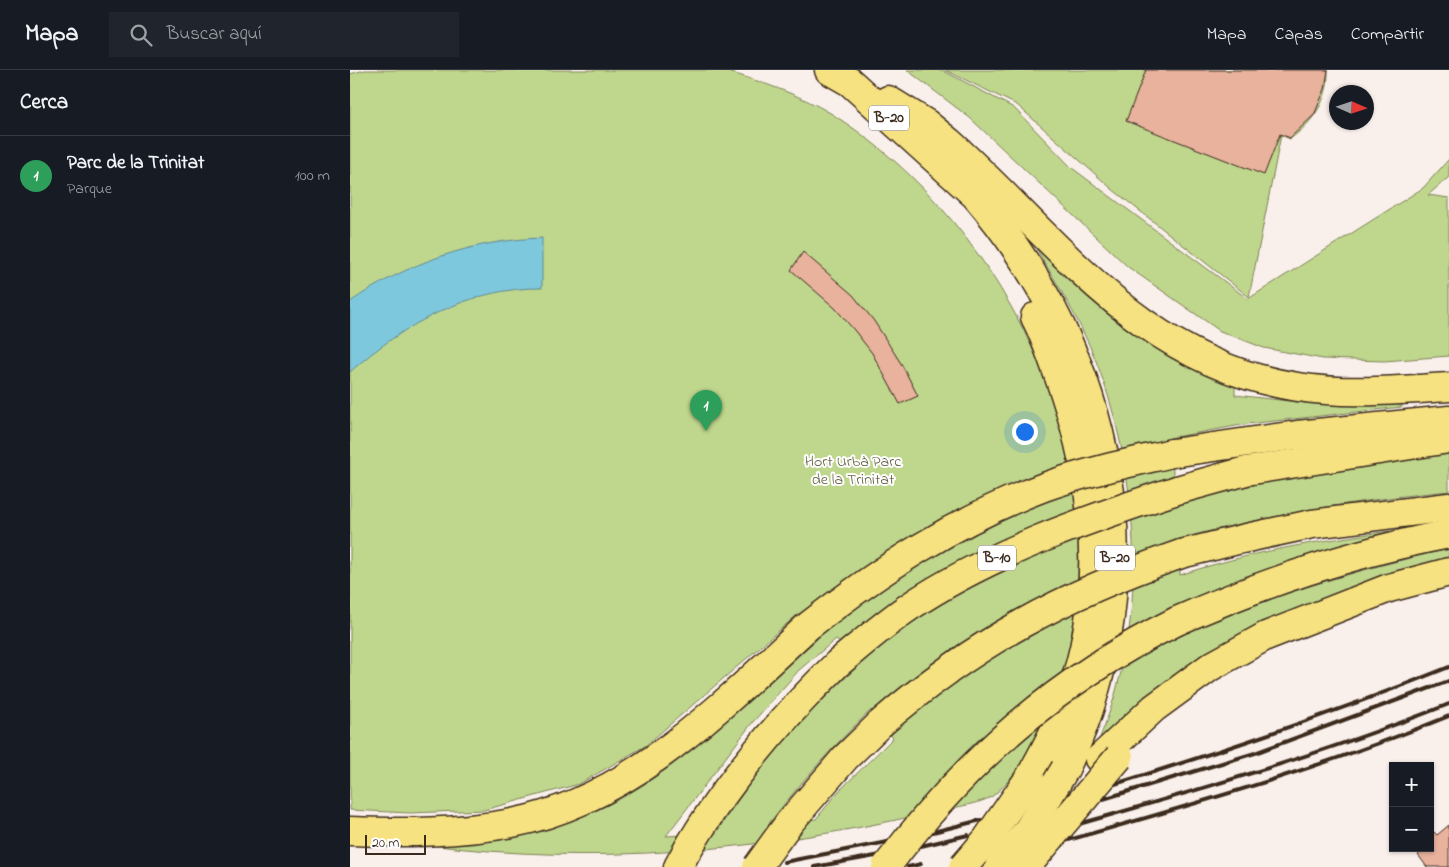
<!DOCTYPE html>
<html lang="es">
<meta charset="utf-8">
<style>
:root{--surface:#171b24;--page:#20242c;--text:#f1f3f6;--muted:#9ea1a6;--line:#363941;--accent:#ea580c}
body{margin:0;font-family:"Indie Flower",sans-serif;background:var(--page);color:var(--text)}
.controls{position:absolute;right:15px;bottom:15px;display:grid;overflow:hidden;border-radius:0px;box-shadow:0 1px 4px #0004}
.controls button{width:45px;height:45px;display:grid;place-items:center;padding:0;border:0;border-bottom:1px solid var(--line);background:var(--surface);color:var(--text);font:25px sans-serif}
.compass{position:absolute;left:979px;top:15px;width:45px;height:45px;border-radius:50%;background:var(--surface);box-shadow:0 1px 4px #0004;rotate:93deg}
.scale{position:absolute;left:15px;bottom:12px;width:61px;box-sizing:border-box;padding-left:5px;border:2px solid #3b2a1e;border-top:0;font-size:14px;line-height:18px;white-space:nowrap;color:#3b2a1e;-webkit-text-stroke:4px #fff;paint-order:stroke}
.you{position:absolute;left:674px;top:361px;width:18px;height:18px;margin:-12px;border:4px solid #fff;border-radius:50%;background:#1a73e8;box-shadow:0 0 0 8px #1a73e833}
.badge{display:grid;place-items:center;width:32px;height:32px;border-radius:50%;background:var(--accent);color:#fff;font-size:16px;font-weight:700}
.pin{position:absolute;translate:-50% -41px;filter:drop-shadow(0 1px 2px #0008)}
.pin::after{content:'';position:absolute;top:26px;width:18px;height:15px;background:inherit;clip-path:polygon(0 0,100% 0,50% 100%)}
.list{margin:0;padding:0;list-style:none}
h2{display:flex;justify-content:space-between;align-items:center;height:65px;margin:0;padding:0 20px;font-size:21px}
h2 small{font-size:16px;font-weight:400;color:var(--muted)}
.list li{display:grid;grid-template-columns:32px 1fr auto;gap:15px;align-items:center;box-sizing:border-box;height:80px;padding:0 20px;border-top:1px solid var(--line)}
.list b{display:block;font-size:19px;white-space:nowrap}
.list p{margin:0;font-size:16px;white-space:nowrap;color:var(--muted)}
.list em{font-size:16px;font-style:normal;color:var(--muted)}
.icon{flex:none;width:28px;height:28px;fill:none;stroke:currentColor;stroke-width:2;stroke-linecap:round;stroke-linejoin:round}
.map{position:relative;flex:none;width:1099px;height:797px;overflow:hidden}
header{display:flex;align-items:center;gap:30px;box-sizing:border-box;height:70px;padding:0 25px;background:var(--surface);border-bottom:1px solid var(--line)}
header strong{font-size:24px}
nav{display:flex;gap:28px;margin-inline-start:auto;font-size:18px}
.search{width:350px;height:45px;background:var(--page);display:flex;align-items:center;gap:12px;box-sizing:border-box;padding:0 18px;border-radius:0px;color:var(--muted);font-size:19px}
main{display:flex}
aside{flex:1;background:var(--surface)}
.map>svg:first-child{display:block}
.green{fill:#bfd78d;stroke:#7d8056;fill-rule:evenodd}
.water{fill:#7ec8de;stroke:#638991}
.building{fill:#e8b29d;stroke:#3b2a1e}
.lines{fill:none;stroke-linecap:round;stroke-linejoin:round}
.highway-casing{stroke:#3b2a1e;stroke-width:31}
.highway{stroke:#f7e281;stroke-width:28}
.rail{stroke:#3b2a1e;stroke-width:4}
.highway-bridge-casing{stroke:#3b2a1e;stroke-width:31;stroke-linecap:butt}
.highway-bridge{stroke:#f7e281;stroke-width:28}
.labels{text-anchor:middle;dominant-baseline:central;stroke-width:4;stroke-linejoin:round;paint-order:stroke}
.shield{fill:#fff;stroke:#766a62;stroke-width:1}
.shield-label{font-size:15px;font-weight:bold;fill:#3b2a1e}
.park-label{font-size:16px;fill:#635e3f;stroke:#fff}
</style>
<header>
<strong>Mapa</strong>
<div class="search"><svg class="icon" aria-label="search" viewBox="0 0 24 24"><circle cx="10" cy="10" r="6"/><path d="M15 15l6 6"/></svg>Buscar aquí</div>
<nav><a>Mapa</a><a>Capas</a><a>Compartir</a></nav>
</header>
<main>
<aside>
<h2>Cerca<small></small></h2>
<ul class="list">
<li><span class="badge" style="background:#2e9e5b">1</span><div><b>Parc de la Trinitat</b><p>Parque</p></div><em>100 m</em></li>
</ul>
</aside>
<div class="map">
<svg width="1099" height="797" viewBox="0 0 1099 797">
<rect width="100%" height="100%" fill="#faf0eb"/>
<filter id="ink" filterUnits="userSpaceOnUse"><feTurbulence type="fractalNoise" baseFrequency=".02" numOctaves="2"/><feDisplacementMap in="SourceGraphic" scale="10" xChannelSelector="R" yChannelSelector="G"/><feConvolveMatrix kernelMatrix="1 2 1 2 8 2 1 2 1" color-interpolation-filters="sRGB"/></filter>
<g filter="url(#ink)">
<g class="green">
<path d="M15,0h357c37,11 77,24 110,44 92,58 163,148 206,247 6,14 13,27 17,41 23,76 31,165 15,243 -10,47 -38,118 -76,150 -10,9 -55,15 -71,19 -161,37 -329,52 -494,31 50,-4 98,-10 145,-26 90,-30 173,-118 243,-180l-20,-24 -152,131 -66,38 -95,26 -74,3 -60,-3v-736zM486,569l22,27c-55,50 -102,104 -142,167l-50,3 86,-113 47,-53zM521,640l22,28 -55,54 -22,27 -48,6c31,-41 65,-79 103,-115z"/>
<polygon points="557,0 592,0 664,38 722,98 898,229 1073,118 1099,89 1099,107 1078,125 1099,128 1099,286 1034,291 973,289 914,278 870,261 778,197 620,48"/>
<path d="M595,0h383c1,29 -14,52 -38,69l-9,-4 -32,162 -137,-108 -95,-84z"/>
<path d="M684,175c46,45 93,86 149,119 16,9 35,15 52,23v8l71,8 96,2v2l-155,17 -78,14 8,67c89,-28 180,-39 272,-52v38c-91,9 -181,24 -270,48l1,36c69,-23 138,-34 210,-44l-106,33 -112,46 11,24c86,-38 175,-65 266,-85v15l-92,25 -261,159c8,-21 16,-41 21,-61 28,-97 18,-213 -14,-307 -16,-48 -43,-92 -69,-135z"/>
</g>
<path class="water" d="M192,168v50c-71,-1 -140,37 -192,84v-70c57,-39 123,-62 192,-64z"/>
<g class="building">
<polygon points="796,0 978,0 975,19 964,45 940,68 930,64 914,105 776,51"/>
<polygon points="453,182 503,225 524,251 552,295 568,326 550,334 522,283 504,260 485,238 441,200"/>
<polygon points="1099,755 1099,797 1077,797 1068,785 1076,778 1080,778 1080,766 1084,762 1087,765"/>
</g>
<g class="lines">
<g class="highway-casing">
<g id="highway">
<path d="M479,0l21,12 125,113c138,161 183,380 90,574"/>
<path d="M538,30l39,24 22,18c110,99 192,222 349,245 50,8 101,3 151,0"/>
<polyline points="822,383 947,365 1099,350"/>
<polyline points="827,420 896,401 1099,369"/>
<polyline points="831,484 892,469 962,454 1099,437"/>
<path d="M827,551c88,-39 177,-69 272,-87"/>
<polyline points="749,689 804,638 860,597 916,566 1039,518 1099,502"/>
<path d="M680,707c23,-41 44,-82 54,-129 20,-90 6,-185 -25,-271 -7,-20 -14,-41 -24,-60"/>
<polyline points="439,753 495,688 530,654"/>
<path d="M0,761c54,2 109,2 162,-8 119,-23 209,-117 295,-196"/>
<path d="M328,797c40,-76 98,-143 159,-203"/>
</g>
</g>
<use href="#highway" class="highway"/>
<g class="rail">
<path d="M752,718c118,-36 233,-75 347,-121"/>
<polyline points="740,733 905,683 1099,611"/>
<path d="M722,756c127,-36 254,-73 377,-122"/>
<polyline points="583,762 631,750"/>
<path d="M708,773c131,-37 264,-75 391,-127"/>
<polyline points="571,776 618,765"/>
<polyline points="434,792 537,772"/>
<polyline points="464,797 531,785"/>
<polyline points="558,797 571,794"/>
</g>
<g class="highway-bridge-casing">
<g id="highway-bridge">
<path d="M457,557c73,-57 149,-107 237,-140 41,-15 85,-24 128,-34"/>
<path d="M487,594c23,-19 47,-40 72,-57 81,-54 176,-87 268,-117"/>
<path d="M530,654c93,-81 185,-130 301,-170"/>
<polyline points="407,797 439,753"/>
<path d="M536,797c80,-106 171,-187 291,-246"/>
<polyline points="613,797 637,769 680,707"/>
<polyline points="649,797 678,760 715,699"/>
<polyline points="676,797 769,687"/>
</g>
</g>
<use href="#highway-bridge" class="highway-bridge"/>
</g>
</g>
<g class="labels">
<g class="shield">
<rect x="519" y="35.5" width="40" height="25" rx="4"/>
<rect x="628" y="475.5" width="38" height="25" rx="4"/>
<rect x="745" y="475.5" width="40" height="25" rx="4"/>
</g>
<g class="shield-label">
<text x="539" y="48">B-20</text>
<text x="647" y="488">B-10</text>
<text x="765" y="488">B-20</text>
</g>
<g class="park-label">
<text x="503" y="392">Hort Urbà Parc<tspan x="503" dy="18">de la Trinitat</tspan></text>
</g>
</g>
</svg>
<div class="controls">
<button>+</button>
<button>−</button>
</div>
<svg class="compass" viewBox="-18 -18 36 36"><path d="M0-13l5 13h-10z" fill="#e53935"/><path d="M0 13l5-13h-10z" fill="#9ea1a6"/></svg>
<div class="scale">20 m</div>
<div class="you"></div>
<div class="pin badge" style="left:356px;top:361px;background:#2e9e5b">1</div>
</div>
</main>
